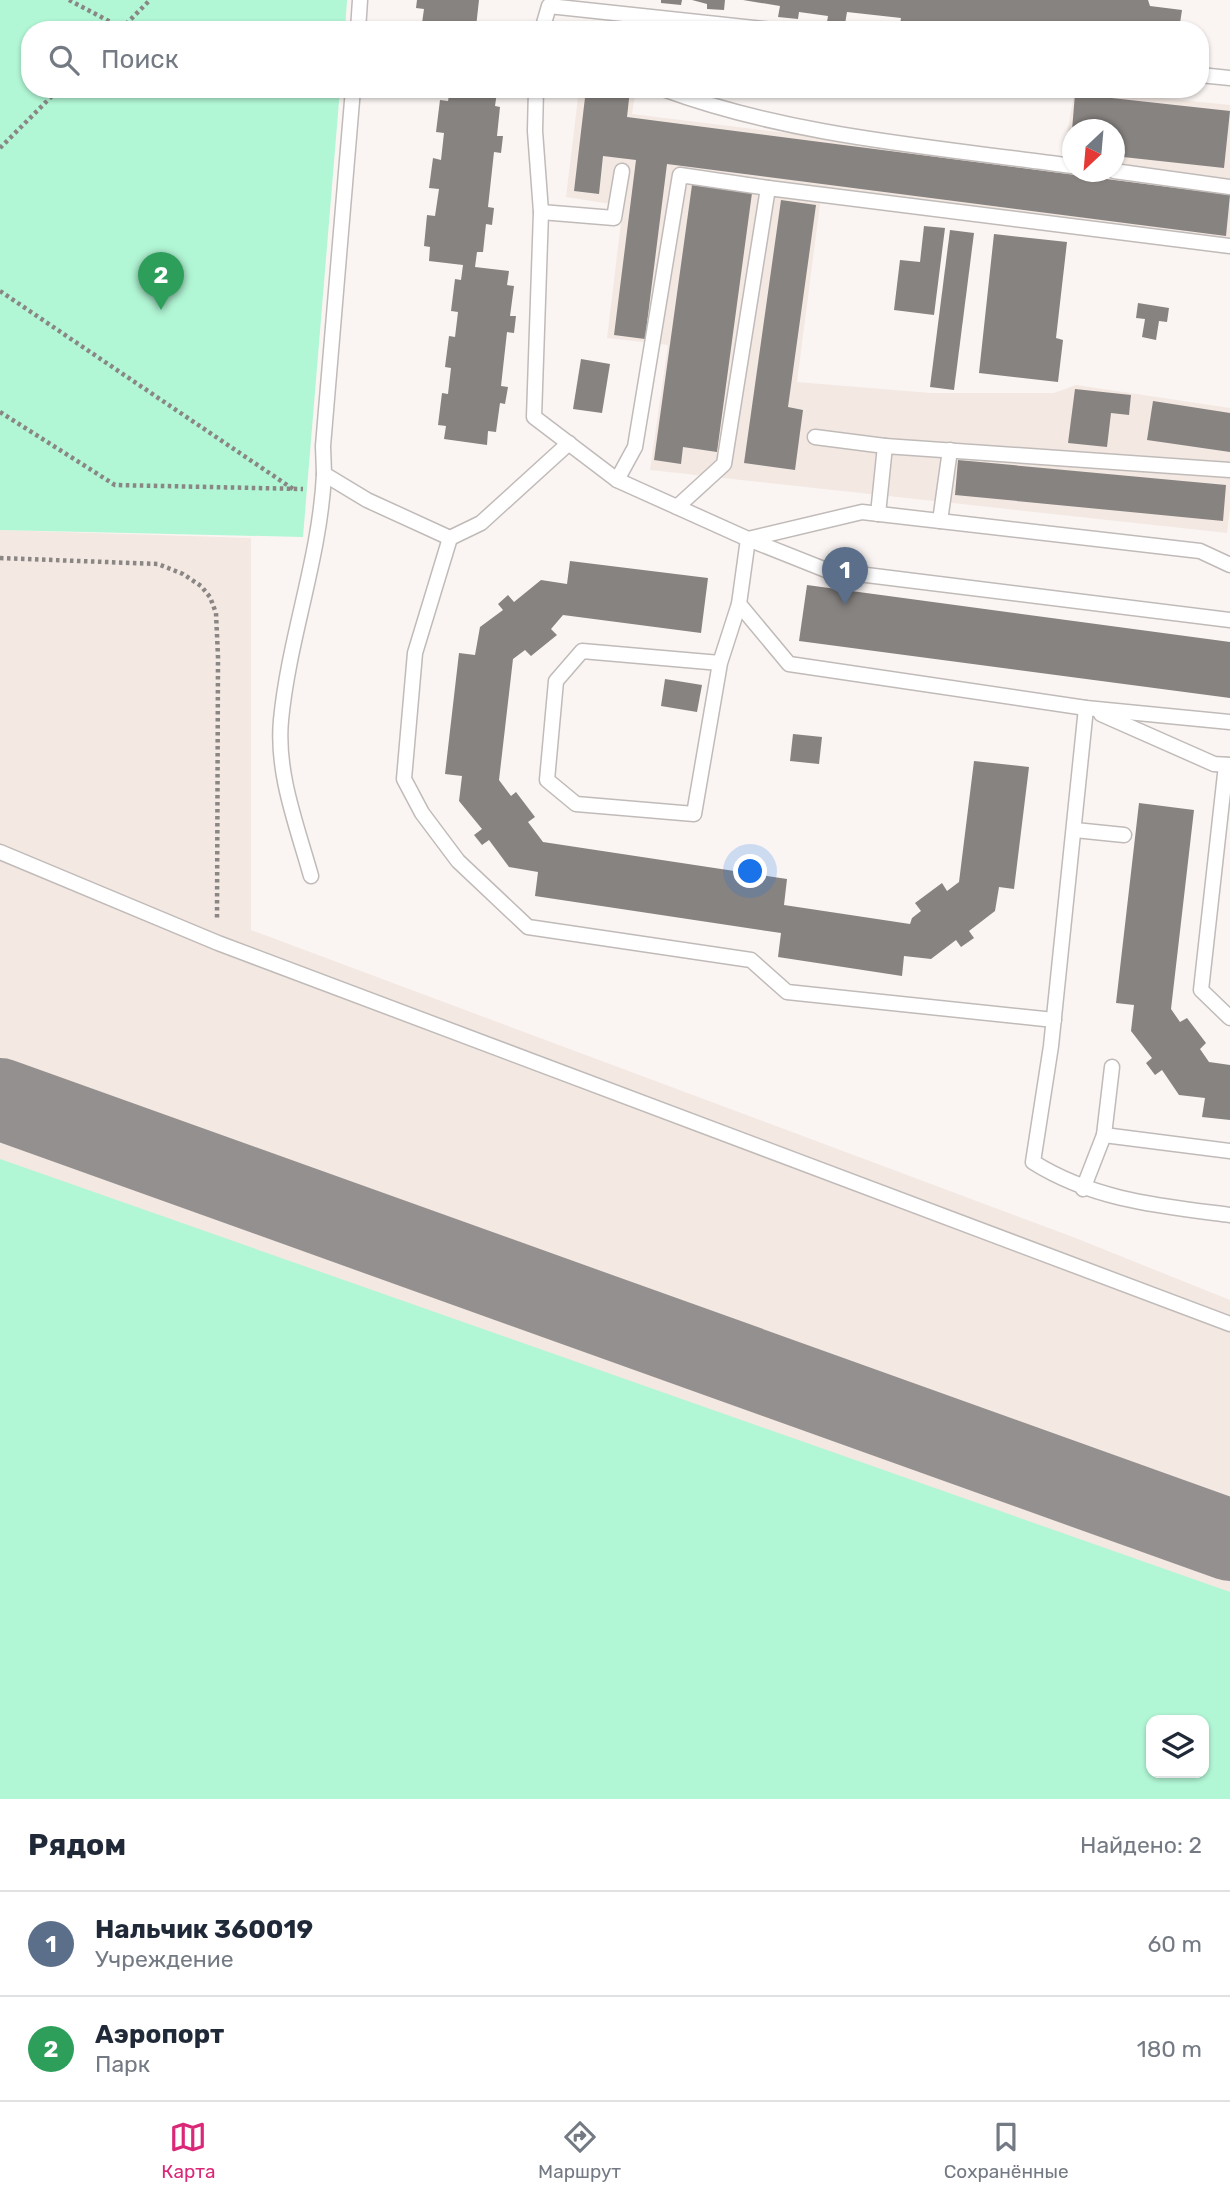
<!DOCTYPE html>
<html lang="ru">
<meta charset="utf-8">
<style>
:root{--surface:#fff;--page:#f6f6f7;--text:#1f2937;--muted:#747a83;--line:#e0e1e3;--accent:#db2777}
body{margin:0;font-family:Rubik,sans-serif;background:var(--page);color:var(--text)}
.controls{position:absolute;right:21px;bottom:21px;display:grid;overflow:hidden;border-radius:14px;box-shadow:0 2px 5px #0004}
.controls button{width:63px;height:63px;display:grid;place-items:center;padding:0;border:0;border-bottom:2px solid var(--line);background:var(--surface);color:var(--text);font:35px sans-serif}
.compass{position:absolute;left:1062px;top:119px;width:63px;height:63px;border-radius:50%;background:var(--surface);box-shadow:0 2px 5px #0004;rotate:206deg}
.you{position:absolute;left:751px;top:872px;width:24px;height:24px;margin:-18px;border:5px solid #fff;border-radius:50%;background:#1a73e8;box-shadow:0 0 0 10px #1a73e833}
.badge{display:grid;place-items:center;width:46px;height:46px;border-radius:50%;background:var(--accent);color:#fff;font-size:23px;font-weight:700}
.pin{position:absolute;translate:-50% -58px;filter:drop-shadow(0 2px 4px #0008)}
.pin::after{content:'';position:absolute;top:37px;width:24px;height:21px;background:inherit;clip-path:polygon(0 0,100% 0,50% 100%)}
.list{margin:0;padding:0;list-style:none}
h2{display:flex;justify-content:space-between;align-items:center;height:91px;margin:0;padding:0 28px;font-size:30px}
h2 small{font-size:23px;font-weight:400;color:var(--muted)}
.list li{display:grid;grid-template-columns:46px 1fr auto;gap:21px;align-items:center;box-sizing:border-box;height:105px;padding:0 28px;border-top:2px solid var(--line)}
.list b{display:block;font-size:26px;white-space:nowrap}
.list p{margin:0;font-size:23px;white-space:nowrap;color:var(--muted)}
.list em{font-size:23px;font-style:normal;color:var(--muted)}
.icon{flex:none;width:38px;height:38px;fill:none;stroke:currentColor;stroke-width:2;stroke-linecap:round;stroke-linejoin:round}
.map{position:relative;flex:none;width:1230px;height:1799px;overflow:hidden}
.search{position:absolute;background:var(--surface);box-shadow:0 2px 5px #0004;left:21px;right:21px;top:21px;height:77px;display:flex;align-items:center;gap:18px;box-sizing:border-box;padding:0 24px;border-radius:28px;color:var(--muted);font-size:26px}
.sheet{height:301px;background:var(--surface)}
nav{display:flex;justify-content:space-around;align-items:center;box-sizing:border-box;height:98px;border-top:2px solid var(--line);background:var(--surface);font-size:19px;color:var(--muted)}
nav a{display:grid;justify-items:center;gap:4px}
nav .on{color:var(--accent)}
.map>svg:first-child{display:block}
.built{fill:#f3e8e2;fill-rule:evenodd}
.green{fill:#b1f6d5;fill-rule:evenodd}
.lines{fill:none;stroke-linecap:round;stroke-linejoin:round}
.taxiway{stroke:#94908f;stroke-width:82}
.building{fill:#878381}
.service-casing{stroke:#c0bbb9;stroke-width:17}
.path{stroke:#898684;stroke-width:4.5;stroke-dasharray:3.5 3.5;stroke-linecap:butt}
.service{stroke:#fff;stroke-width:14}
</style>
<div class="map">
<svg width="1230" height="1799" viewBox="0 0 1230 1799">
<rect width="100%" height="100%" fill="#faf5f3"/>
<g class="built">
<path d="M579,89h57l-4,25 429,53 14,-78 155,16v135l-408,-51 -25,193 134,11h123l22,-8 154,23v101l-3,24 -577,-63 18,-125 -61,-7 16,-132 -57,-9zM1072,130h42v42h-42z"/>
<path d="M0,530l251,8v392l822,307 157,63v499h-1230zM1151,1720h53v53h-53z"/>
</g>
<g class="green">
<polygon points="0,0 347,0 345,30 30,30 30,89 340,89 303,537 0,530"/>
<path d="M0,1159l1230,433v207h-1230zM1151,1720h53v53h-53z"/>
</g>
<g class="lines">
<polyline class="taxiway" points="0,1099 1230,1540"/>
</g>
<g class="building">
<polygon points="417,0 479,0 476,27 481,30 421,30 424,9 416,8"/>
<polygon points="661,0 682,0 681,5 661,3"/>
<polygon points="692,0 725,0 724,10 707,9 707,4"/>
<polygon points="743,0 1148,0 1150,6 1182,10 1179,30 899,30 901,18 847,12 845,24 827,22 828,16 799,12 798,19 778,17 780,6"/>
<polygon points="450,89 497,92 495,106 500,107 497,136 503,136 501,153 494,152 488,207 494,208 492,225 486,224 483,252 477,252 475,267 509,271 507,285 514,286 510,316 516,316 514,333 507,332 501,386 508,387 505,404 500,403 496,432 488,431 487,445 444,439 446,426 438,425 442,393 448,394 451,368 445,367 449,336 455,337 458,312 451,311 455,279 461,280 463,265 429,261 430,247 424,246 427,215 435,216 439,189 429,188 433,158 441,160 444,133 436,132 440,100 448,101"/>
<polygon points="586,89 630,90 627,117 1230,195 1226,236 667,164 645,339 614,335 636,160 603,156 599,194 574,191"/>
<polygon points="1075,94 1230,111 1224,168 1114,156 1114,130 1072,130"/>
<polygon points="692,185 752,193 717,452 683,447 681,464 654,460"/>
<polygon points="781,200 816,205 788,407 803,410 795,470 744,463"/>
<polygon points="924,226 945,228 934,315 894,310 900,260 920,262"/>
<polygon points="950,230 974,233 954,390 930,387"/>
<polygon points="994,234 1067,242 1056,338 1063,340 1058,382 979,373"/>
<polygon points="1138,303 1169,308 1167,322 1159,321 1156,340 1142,337 1145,319 1136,318"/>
<polygon points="581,359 610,364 602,413 573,409"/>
<polygon points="1075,389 1131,395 1129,415 1111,413 1107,447 1068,443"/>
<polygon points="1153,401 1230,413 1230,452 1147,440"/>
<polygon points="958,460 1226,485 1223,521 955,495"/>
<polygon points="570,561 708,578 701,633 563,615 551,629 557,635 531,656 525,650 513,659 499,780 511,796 516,792 535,817 528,822 543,842 787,879 784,905 910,924 912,918 921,911 915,903 942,883 947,891 959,882 974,761 1029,767 1014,889 999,887 995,911 969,931 974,938 961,947 956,940 931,959 904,956 902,976 778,957 781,933 535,896 538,872 509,867 489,840 482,845 474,835 482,829 459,801 462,776 445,774 459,653 475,655 480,627 503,610 498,604 508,595 514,602 541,580 567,584"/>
<polygon points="807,585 1230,642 1230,698 799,641"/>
<polygon points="665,679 702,685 697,712 661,706"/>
<polygon points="793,734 822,737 819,764 790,761"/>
<polygon points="1139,803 1194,810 1171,1009 1180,1022 1187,1018 1206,1043 1200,1049 1209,1062 1230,1065 1230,1120 1202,1117 1205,1098 1179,1095 1162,1070 1155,1075 1146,1063 1152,1058 1131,1031 1134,1005 1116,1003"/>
</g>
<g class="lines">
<g class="service-casing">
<g id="service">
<polyline points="358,30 360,0"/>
<polyline points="542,30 549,6 773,30"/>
<polyline points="1200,75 1230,78"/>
<polyline points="353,89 323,446 324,474 367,500 450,538 481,523 569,443"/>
<polyline points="536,89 535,131 541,212 534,417 617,480 748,539 862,512 1200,551 1230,565"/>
<path d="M663,89c130,48 273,58 409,77"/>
<polyline points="1114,171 1230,187"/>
<polyline points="541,212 614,218 622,171"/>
<polyline points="815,437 885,446"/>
<polyline points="617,480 635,447 680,175 768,188"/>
<polyline points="677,507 724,464 768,188 1230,246"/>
<polyline points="878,514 885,446 1230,470"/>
<polyline points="940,521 950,450"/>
<polyline points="450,538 415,653 404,779 422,813 458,861 528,927 751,960 787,992 1054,1020"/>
<polyline points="1230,620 826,570 748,539 739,604 789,664 1086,708 1230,722"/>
<polyline points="720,663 694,814 576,804 547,780 556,681 582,651 720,663 739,604"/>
<path d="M1086,708l-35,338 -18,116c60,38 127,44 197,53"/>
<polyline points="1101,714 1214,764 1230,765"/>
<polyline points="1226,765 1201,990 1230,1018"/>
<polyline points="1075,830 1124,835"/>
<polyline points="0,852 218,943 1230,1324"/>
<path d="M311,876c-14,-50 -35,-103 -30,-156 8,-83 39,-162 43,-246"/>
<polyline points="1104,1135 1112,1067"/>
<polyline points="1083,1189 1104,1135 1230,1151"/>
</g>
</g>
<g class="path">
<polyline points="69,0 122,28"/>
<polyline points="121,29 150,0"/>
<polyline points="0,148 59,89"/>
<polyline points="0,291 293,489"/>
<polyline points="0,412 115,485 303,489"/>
<polyline points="0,558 158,564 183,574 201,586 210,597 216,613 218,657 217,918"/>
</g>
<use href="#service" class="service"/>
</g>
</svg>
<div class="controls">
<button><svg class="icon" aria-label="layers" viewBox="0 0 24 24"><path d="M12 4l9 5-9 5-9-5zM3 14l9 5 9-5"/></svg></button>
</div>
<svg class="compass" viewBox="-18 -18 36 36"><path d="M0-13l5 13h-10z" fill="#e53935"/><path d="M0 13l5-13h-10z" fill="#747a83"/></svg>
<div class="you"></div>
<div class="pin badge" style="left:845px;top:605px;background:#5c6f8a">1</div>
<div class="pin badge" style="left:161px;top:310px;background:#2e9e5b">2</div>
<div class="search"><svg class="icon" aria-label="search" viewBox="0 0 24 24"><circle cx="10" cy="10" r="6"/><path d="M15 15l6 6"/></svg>Поиск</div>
</div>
<section class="sheet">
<h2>Рядом<small>Найдено: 2</small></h2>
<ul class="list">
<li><span class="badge" style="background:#5c6f8a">1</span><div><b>Нальчик 360019</b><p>Учреждение</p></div><em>60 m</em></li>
<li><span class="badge" style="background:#2e9e5b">2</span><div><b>Аэропорт</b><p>Парк</p></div><em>180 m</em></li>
</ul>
</section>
<nav>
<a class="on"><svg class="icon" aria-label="map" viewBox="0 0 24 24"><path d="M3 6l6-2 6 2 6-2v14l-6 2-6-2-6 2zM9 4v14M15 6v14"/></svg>Карта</a>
<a><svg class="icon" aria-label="directions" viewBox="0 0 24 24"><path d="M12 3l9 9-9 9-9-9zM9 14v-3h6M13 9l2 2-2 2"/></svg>Маршрут</a>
<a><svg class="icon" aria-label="saved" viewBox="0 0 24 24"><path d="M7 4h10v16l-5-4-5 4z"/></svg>Сохранённые</a>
</nav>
